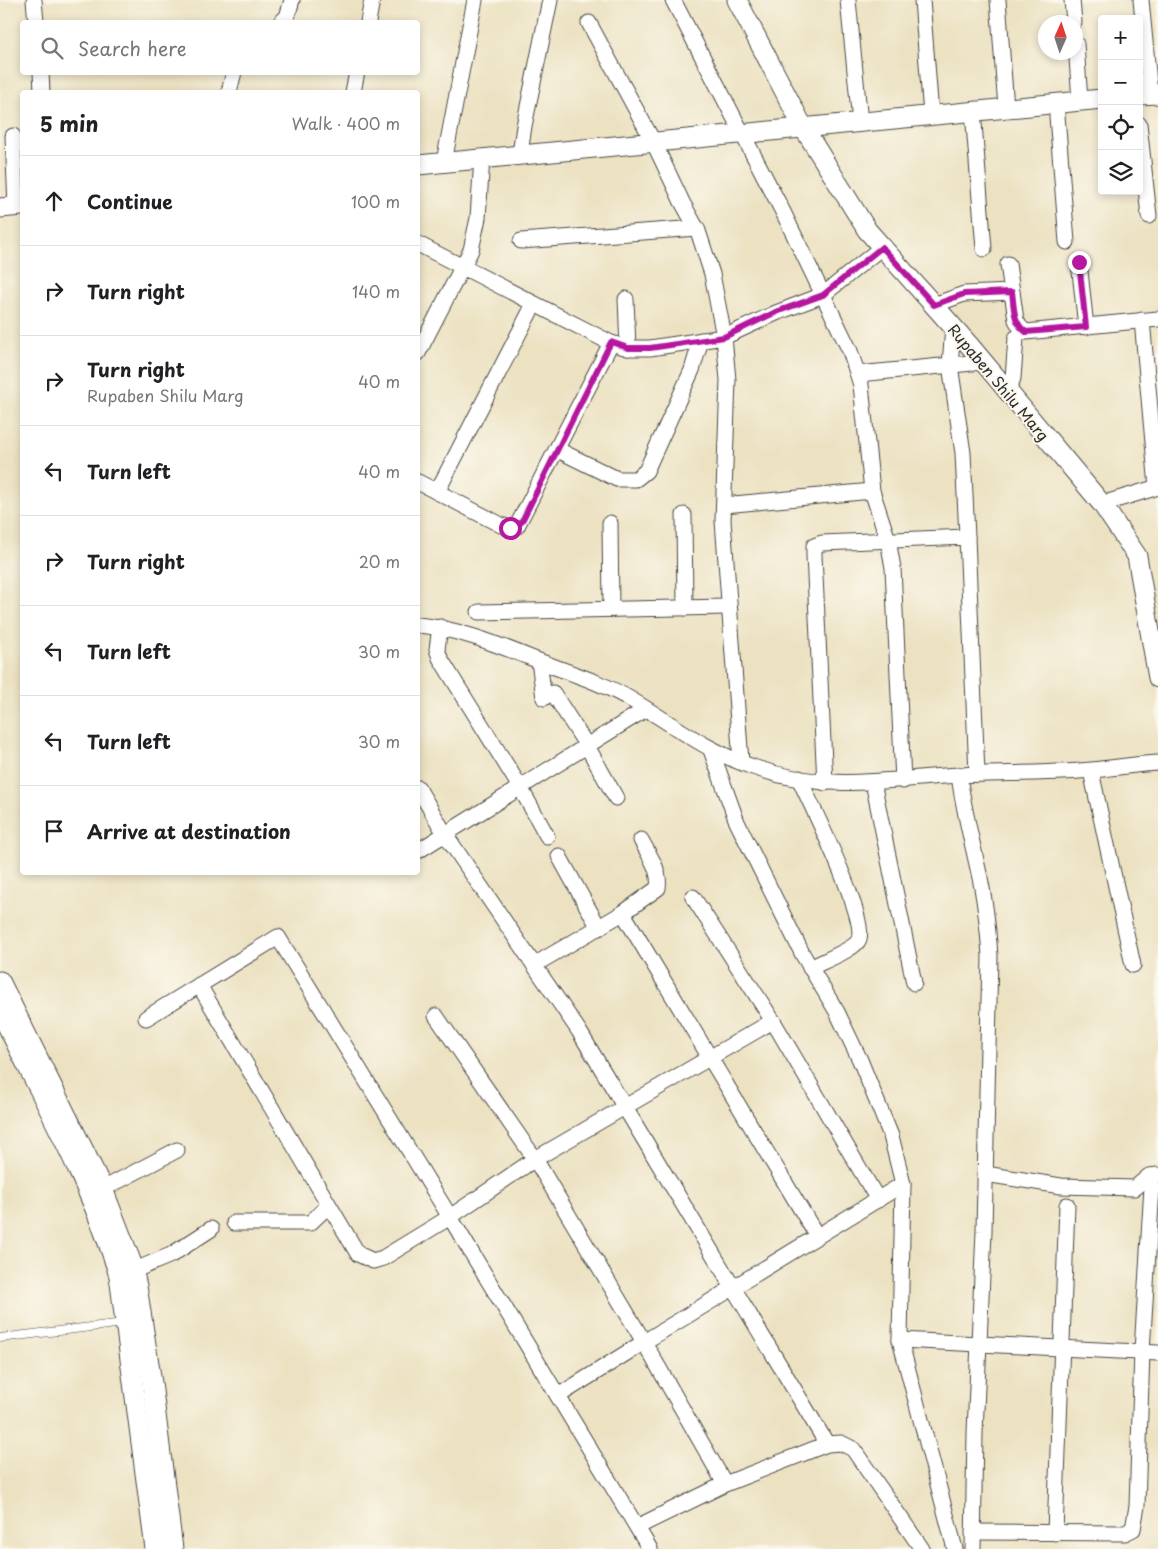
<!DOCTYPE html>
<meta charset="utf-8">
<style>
:root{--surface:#fff;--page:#f2f2f2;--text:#202124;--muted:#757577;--line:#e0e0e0}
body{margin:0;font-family:"Playpen Sans",sans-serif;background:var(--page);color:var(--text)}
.controls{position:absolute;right:15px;top:15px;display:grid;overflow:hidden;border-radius:5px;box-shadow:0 2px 8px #0003}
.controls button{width:45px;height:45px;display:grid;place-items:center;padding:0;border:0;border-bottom:1px solid var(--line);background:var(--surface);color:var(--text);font:25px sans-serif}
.compass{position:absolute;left:1038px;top:15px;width:45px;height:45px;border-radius:50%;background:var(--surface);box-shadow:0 2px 8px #0003;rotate:3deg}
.stop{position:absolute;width:15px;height:15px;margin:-11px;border:4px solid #b5179e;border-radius:50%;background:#fff}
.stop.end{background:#b5179e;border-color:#fff;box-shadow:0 1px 5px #0008}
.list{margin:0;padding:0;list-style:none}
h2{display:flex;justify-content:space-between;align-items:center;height:65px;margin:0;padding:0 20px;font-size:21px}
h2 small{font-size:16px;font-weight:400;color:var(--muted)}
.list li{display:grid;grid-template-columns:32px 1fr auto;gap:15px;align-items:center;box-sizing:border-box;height:90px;padding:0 20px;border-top:1px solid var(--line)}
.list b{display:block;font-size:19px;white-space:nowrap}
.list p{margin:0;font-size:16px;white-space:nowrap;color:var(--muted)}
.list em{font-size:16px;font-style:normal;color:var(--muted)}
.icon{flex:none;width:28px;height:28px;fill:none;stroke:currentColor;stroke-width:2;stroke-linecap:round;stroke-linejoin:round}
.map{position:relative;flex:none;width:1158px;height:1549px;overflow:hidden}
.search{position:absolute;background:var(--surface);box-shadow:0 2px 8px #0003;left:20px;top:20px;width:400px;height:55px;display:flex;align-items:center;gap:12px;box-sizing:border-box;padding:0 18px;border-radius:5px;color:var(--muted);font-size:19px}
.panel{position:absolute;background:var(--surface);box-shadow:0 2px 8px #0003;left:20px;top:90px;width:400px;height:785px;border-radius:5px}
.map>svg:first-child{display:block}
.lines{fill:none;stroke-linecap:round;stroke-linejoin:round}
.service-casing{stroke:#484642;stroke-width:9}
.minor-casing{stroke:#484642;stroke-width:17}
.tertiary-casing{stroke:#484642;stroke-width:21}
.service{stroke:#fff;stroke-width:8}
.minor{stroke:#fff;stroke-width:15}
.tertiary{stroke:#fff;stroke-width:19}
.route{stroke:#b5179e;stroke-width:6}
.labels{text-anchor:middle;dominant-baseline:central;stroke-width:4;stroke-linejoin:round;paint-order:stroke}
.street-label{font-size:15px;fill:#2b2b2b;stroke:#fbf7ec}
</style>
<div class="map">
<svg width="1158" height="1549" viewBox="0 0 1158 1549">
<rect width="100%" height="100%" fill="#fbf7ec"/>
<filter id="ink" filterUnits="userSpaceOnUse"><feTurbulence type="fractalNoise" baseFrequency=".02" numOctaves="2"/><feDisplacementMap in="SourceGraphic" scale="10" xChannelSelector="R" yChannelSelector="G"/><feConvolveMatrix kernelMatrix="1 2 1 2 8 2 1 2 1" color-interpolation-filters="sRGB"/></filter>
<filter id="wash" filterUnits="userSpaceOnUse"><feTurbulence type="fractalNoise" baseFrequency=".0096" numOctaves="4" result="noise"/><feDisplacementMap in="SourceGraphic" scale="20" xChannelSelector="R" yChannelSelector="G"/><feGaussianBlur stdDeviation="1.12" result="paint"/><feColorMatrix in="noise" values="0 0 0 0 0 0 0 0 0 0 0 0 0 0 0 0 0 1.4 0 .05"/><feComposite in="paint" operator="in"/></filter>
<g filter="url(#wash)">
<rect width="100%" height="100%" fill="#ece2c2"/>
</g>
<g filter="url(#ink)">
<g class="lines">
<g class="service-casing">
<polyline id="service" points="0,1338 124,1323"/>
</g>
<g class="minor-casing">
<g id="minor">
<polyline points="34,0 36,22"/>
<polyline points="673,0 783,212 850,351 861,385 872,491 888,540 893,568 903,781"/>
<polyline points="848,0 860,122"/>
<polyline points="922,0 931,115"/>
<polyline points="998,0 1006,108"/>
<polyline points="1072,0 1074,22"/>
<polyline points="1141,0 1150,94"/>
<polyline points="281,22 287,17 292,0"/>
<polyline points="368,22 372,0"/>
<polyline points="589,23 653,141 682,202 698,231 712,274 724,337 728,380 723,521 741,762"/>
<polyline points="1076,44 1080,101"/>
<polyline points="41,72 42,92"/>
<polyline points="229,92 234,72"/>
<polyline points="353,92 357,72"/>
<polyline points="1056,103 1067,242"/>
<polyline points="973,111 984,249"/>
<polyline points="1139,124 1149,216"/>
<polyline points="13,136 16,207"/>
<polyline points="520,154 524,126 550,0"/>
<polyline points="444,162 475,0"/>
<polyline points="521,241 697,228"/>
<polyline points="418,244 611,343 628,348 650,348 724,337 776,313 823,295 882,247"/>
<polyline points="1079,262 1086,327"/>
<polyline points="1008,264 1016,320 1020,327 1026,332 1158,319"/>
<polyline points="626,299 628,348"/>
<polyline points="934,305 964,294 1012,292"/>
<polyline points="1142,320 1157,487"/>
<polyline points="953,327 950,365 963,453 967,537"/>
<polyline points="418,353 471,250 478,218 482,158"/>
<polyline points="858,374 983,362"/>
<polyline points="1008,393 1013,378 1016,338"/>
<polyline points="558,450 617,479 636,479 646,471 692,370 701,340"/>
<polyline points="418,482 501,525 510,528 517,526 611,343"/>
<polyline points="437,492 534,304"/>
<polyline points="1102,504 1158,487"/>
<polyline points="724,505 872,491"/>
<polyline points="684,515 685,608"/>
<polyline points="610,523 611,609"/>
<polyline points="479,612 728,607"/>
<path d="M418,625c44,4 85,22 126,38 29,11 59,20 86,36 41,24 79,54 126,69 73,25 131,11 204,7 44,-2 88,-1 132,-5 22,-2 44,-6 66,-7"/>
<polyline points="440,627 437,649 440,658 520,787 547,836"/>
<polyline points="539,661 544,698"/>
<polyline points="553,693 587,746 616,798"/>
<polyline points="711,750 737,822 803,955 837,1012 860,1060 891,1136 903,1184 900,1340 955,1549"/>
<polyline points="1091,771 1133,965"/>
<path d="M959,775c4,32 12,62 19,94 7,29 10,58 12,87l-6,275 -9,201 -2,117"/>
<path d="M799,778c12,27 68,138 60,161 -3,10 -38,23 -49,29"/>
<polyline points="873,782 914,983"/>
<polyline points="825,783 814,555 814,546 822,543 967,537 977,774"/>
<polyline points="418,788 445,834 579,1031 827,1444"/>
<polyline points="418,851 646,709"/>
<polyline points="559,856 599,928"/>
<polyline points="693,897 773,1021 878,1200"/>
<polyline points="623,913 817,1236"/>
<path d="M534,965l89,-52 35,-25c3,-17 -9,-33 -17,-48"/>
<polyline points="436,1016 535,1159 644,1342 558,1396"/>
<polyline points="146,1018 278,937 450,1217 383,1258 373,1261 358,1254 199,985"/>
<polyline points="985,1174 1061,1186 1135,1188 1149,1176 1158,1175"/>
<polyline points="103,1189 177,1150"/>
<polyline points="234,1223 310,1223 328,1206"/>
<polyline points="123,1275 171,1255 211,1229"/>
<polyline points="900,1340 1158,1353"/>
<polyline points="725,1484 644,1342 903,1184"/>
<polyline points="637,1527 725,1484 827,1444 841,1443 853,1449 922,1549"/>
<polyline points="973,1532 1125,1533 1133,1529 1137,1506 1142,1351 1152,1187"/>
<polyline points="1055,1533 1067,1205"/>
<polyline points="650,1549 450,1217 535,1159 773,1021"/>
</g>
</g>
<g class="tertiary-casing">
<g id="tertiary">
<polyline points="737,0 803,127 867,230 970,346 1102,504 1137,556 1158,678"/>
<polyline points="1139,95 1158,94"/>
<polyline points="418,165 1102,99"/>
<polyline points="0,208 22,206"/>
<polyline points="0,981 103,1189 131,1261 137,1286 152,1383 173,1549"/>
<path d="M0,1011c41,85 92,175 119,265l36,273"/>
</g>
</g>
<use href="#service" class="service"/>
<use href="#minor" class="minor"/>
<use href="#tertiary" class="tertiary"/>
</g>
</g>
<g class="lines" filter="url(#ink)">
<path class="route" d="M510,528l8,-2 5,-7 88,-177 17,6h22l74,-11 52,-25 47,-17 59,-48 52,58 30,-11 48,-2c2,15 1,31 14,40l60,-5 -7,-65"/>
</g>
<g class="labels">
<g class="street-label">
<text transform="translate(999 382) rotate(50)">Rupaben Shilu Marg</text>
</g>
</g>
</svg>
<div class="controls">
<button>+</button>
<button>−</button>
<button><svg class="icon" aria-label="locate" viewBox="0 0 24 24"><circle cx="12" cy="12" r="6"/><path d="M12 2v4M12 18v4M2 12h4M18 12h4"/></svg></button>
<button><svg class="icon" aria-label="layers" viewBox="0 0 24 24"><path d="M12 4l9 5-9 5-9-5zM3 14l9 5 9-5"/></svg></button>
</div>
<svg class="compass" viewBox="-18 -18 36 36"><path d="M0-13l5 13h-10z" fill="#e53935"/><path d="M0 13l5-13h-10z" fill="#757577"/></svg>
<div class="stop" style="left:510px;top:528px"></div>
<div class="stop end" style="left:1079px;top:262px"></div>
<div class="search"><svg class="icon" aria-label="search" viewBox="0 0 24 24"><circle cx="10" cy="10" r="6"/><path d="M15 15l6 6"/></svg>Search here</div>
<section class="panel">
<h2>5 min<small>Walk · 400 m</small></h2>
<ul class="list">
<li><svg class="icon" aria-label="ahead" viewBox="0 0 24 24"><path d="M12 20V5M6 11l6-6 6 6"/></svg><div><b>Continue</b></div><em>100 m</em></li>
<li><svg class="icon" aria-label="right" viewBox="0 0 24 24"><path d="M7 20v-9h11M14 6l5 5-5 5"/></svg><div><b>Turn right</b></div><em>140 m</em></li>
<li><svg class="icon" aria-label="right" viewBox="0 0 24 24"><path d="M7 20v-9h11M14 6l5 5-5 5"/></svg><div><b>Turn right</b><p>Rupaben Shilu Marg</p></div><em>40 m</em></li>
<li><svg class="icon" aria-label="left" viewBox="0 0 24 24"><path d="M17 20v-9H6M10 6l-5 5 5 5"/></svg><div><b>Turn left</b></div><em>40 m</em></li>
<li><svg class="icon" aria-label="right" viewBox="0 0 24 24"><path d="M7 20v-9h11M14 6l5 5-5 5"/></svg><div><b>Turn right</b></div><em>20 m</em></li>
<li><svg class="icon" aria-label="left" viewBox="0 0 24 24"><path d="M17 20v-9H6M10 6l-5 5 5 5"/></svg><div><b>Turn left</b></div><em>30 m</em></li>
<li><svg class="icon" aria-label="left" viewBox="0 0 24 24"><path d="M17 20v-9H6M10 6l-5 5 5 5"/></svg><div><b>Turn left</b></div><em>30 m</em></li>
<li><svg class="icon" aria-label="arrive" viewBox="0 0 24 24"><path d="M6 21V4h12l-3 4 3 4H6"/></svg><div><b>Arrive at destination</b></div></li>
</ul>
</section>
</div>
